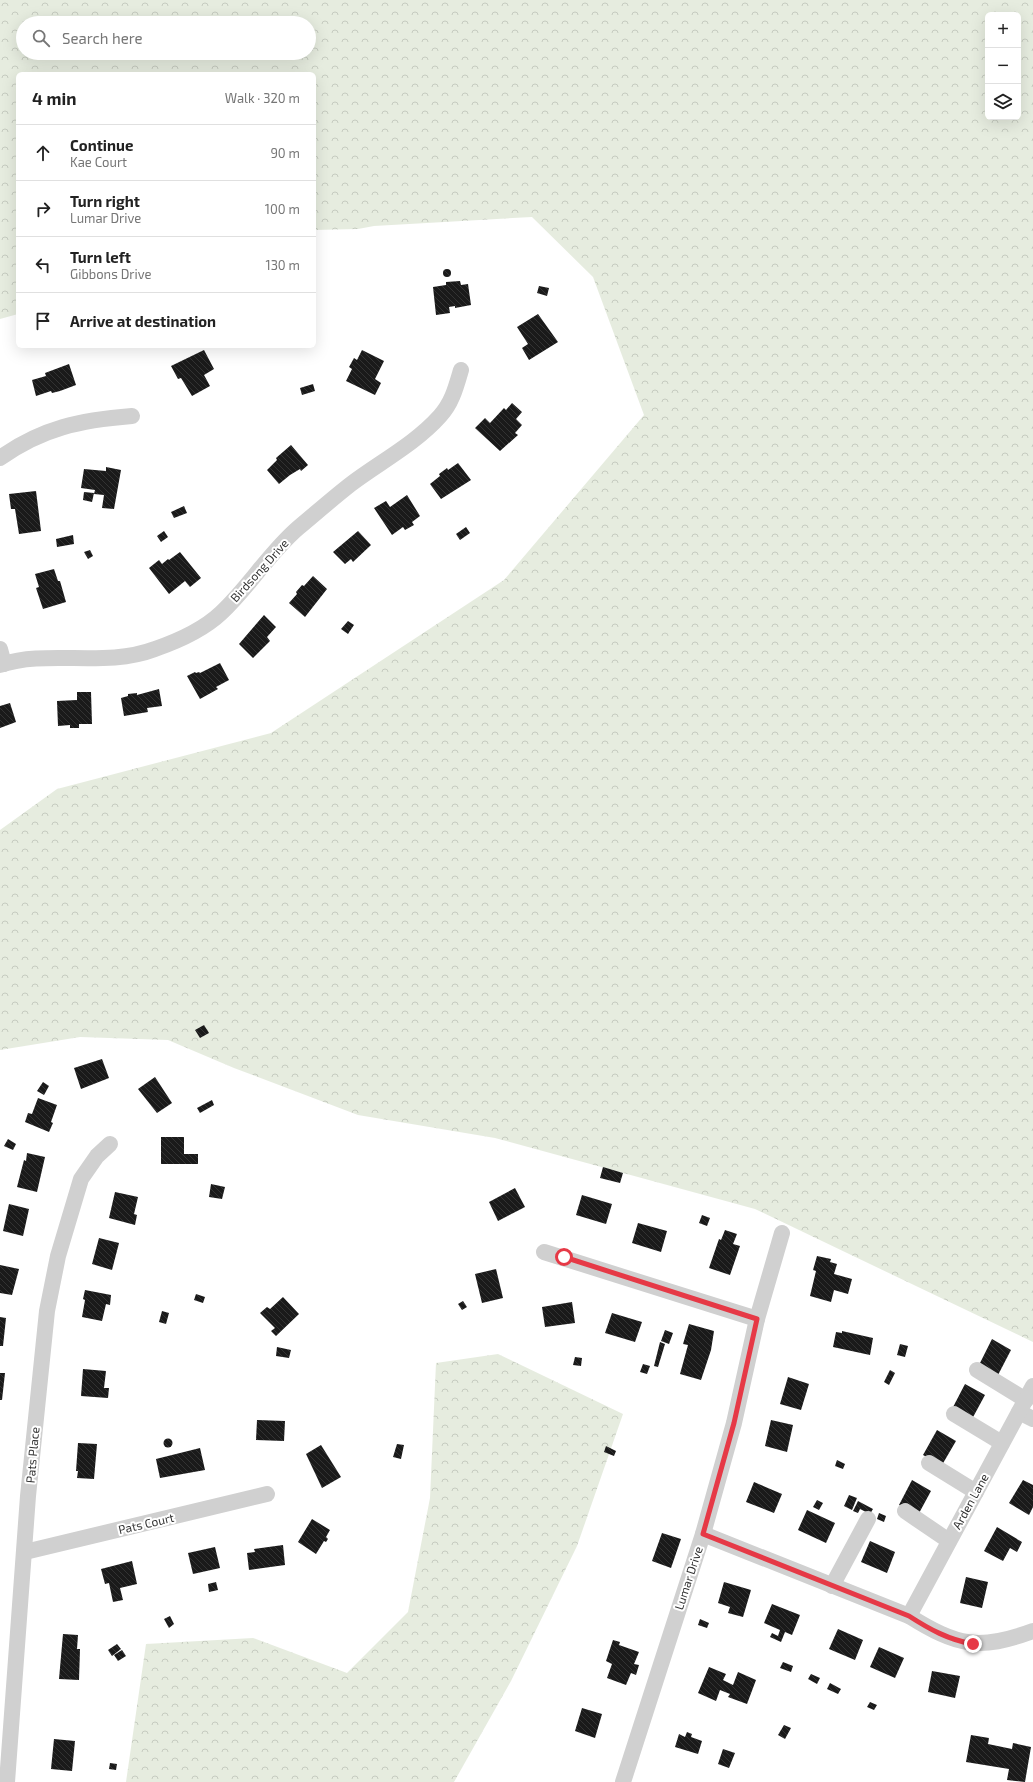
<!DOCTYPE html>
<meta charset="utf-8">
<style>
:root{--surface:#fff;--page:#f6f6f6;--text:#222;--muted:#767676;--line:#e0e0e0}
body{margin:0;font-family:"Exo 2",sans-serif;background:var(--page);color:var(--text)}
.controls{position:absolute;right:12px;top:12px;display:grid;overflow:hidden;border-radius:6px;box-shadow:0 4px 16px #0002}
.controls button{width:36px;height:36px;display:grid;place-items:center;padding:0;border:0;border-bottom:1px solid var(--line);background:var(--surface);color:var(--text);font:20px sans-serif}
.stop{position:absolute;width:12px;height:12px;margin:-9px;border:3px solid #e63946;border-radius:50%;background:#fff}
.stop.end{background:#e63946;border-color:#fff;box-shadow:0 1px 4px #0008}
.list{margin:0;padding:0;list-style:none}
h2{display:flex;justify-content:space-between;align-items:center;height:52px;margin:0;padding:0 16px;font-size:17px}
h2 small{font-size:13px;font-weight:400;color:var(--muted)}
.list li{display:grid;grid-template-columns:26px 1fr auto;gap:12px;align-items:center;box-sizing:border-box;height:56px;padding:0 16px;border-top:1px solid var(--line)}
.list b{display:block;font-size:15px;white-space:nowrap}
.list p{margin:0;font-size:13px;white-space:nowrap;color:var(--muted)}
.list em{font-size:13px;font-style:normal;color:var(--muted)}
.icon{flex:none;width:22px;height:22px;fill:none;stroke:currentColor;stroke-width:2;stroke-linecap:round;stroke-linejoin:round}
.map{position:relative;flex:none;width:1033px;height:1782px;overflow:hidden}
.search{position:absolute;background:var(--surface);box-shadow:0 4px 16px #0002;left:16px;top:16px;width:300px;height:44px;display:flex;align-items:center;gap:10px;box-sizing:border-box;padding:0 14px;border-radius:22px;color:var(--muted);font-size:15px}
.panel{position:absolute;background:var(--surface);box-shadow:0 4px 16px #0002;left:16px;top:72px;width:300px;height:276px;border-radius:6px}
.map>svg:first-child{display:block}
.forest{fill:url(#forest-crowns);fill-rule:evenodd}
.building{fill:url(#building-back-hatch)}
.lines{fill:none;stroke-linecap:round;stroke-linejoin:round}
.minor{stroke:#d0d0d0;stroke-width:16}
.route{stroke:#e63946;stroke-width:5}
.labels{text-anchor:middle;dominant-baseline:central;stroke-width:4;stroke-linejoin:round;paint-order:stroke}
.street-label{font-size:12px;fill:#333;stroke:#fff}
</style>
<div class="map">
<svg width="1033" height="1782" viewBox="0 0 1033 1782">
<defs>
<pattern id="forest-crowns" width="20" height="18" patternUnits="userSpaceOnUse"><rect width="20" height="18" fill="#e6ecdf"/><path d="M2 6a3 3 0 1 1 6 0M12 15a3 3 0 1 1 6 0" fill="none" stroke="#c6cbc0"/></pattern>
<pattern id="building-back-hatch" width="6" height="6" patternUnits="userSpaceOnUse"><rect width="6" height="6" fill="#1a1a1a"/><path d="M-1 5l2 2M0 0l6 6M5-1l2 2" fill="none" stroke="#333"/></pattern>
</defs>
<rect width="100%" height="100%" fill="#fff"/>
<g class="forest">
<path d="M0,0h1033v1342l-278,-133 -260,-71 -137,-23 -124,-47 -66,-28 -88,-3 -80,13v-220l57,-41 214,-56 233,-153 140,-165 -51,-138 -61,-60 -158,9 -16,3 -44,1v-156h-296v240l-18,5zM988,15h30v102h-30zM23,23h286v30h-286z"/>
<polygon points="498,1354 623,1414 577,1546 511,1681 454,1782 126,1782 146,1644 253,1638 347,1673 408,1612 430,1498 436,1363"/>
</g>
<g class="building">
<circle cx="447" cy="273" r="4"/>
<polygon points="460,281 461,285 468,284 471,305 455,308 455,306 449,307 450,313 436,315 433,287 446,285 446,282"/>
<polygon points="539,286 549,288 547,296 537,293"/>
<polygon points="538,314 558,342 529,360 522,348 528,344 517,327"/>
<polygon points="204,350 214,369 204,375 210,386 192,396 181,378 178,379 171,366"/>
<polygon points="362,350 384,361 375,379 381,383 375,395 346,381 352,369 349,367 354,358 357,360"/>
<polygon points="69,364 76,385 60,391 52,393 51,391 36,396 32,380 46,376 45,373"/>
<polygon points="313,384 315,391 302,395 300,388"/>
<polygon points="512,403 522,412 516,419 522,425 515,433 518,435 500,451 475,428 485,418 490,423 504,408 506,410"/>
<polygon points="291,445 308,465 301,471 300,469 290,475 279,484 267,470 277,460 276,458"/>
<polygon points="458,463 471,480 441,499 430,484 440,476 439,474 447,468 448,470"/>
<polygon points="106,467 121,470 114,509 102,508 104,495 94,494 95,490 81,488 84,469 106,471"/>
<polygon points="36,491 41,531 19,534 15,509 11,509 9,494"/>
<polygon points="84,492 94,493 92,502 83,500"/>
<polygon points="407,495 420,516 412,522 414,525 405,530 403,527 392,535 374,508 386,501 390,507"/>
<polygon points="184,506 187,513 174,518 171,512"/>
<polygon points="466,527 470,533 460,540 456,534"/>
<polygon points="164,531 168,537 161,542 157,536"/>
<polygon points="358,531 371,545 353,562 351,559 345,564 333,552"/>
<polygon points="73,535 74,544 57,547 56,539"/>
<polygon points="90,550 93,556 88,559 84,552"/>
<polygon points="180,552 201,578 190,587 185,581 169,594 149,568 159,560 162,564 168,559 169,560"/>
<polygon points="54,569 58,581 60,581 66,602 43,609 36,588 39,587 35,574"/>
<polygon points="313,576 327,589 305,617 289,603 297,594 296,592 302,585 304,586"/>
<polygon points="264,615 276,627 267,637 270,641 253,658 239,644"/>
<polygon points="348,621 354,625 348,634 341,629"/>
<polygon points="220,663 229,680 216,687 218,689 200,699 187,676 195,672 196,673 199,672 200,673"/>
<polygon points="159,689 162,706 147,708 148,712 124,716 121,698 128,696 128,694 137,693 137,695"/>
<polygon points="77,692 91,692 92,724 79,724 79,728 70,728 70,725 58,726 57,701 77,700"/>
<polygon points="10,703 16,722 0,728 0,706"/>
<polygon points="204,1025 209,1033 200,1038 195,1030"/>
<polygon points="102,1059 109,1078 81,1089 74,1068"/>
<polygon points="155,1077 172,1103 157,1113 138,1089"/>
<polygon points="43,1082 49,1086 44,1095 37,1091"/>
<polygon points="38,1098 57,1105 51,1122 53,1123 49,1132 25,1122 28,1113 32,1114"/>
<polygon points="212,1100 214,1105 200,1113 197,1108"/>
<polygon points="161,1137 184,1137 184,1154 198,1154 198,1164 161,1164"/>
<polygon points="8,1139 16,1144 13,1150 4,1146"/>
<polygon points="27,1153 45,1157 37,1192 17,1187 24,1160 26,1161"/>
<polygon points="603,1167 623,1173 620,1183 600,1178"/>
<polygon points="211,1184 225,1187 222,1199 209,1197"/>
<polygon points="515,1188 525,1207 498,1221 489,1202"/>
<polygon points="115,1192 138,1197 134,1214 137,1215 135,1225 109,1218"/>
<polygon points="582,1195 612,1204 606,1224 576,1215"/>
<polygon points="9,1204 29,1209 23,1236 3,1231"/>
<polygon points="702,1215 710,1218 707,1226 699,1223"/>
<polygon points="638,1223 667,1231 661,1252 632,1243"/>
<polygon points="725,1230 737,1234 733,1244 740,1246 730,1275 709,1268 719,1239 721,1240"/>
<polygon points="99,1238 119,1243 112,1270 92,1264"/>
<polygon points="817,1256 831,1259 830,1262 837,1264 834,1274 852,1279 848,1294 834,1290 831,1302 810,1296 816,1271 813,1270"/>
<polygon points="0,1265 19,1269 12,1295 0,1293"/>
<polygon points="496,1269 503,1298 482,1303 475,1274"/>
<polygon points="85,1290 111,1295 110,1305 106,1304 102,1321 82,1317 85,1300 83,1299"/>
<polygon points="196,1294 205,1297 203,1303 194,1300"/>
<polygon points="283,1297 299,1314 276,1336 271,1331 275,1328 260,1313 267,1307 270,1309"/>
<polygon points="463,1301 467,1307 462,1310 458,1304"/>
<polygon points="572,1302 575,1323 545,1327 542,1307"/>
<polygon points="162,1311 169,1313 166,1324 159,1322"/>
<polygon points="612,1313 642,1322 635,1342 605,1333"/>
<polygon points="0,1317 6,1318 3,1346 0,1346"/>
<polygon points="689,1324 714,1331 711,1350 701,1380 680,1374 688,1345 683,1344"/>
<polygon points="665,1330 673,1333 669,1344 661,1341"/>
<polygon points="842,1331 873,1338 870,1355 833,1347 836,1332 842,1333"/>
<polygon points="992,1339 1011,1350 998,1375 979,1365"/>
<polygon points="660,1342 665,1344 658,1367 654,1366"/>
<polygon points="900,1344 908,1346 905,1357 897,1355"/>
<polygon points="277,1347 291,1350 289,1358 276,1356"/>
<polygon points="575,1357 582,1358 581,1366 573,1365"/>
<polygon points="643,1364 650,1366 647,1374 640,1372"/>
<polygon points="83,1369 106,1371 104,1388 109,1388 108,1398 81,1396"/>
<polygon points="890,1370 895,1373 889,1385 884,1382"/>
<polygon points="0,1373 5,1373 2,1400 0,1400"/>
<polygon points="788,1377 809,1384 801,1410 780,1404"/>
<polygon points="965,1384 985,1395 972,1419 952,1409"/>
<polygon points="257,1420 285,1421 284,1441 256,1440"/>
<polygon points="771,1420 793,1425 787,1452 765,1446"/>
<polygon points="937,1430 956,1441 942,1465 923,1455"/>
<circle cx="168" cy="1443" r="4.5"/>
<polygon points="78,1443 97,1444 94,1479 77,1478 78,1471 76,1471"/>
<polygon points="397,1444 404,1445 401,1459 393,1457"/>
<polygon points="321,1445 341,1477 322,1488 306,1454"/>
<polygon points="606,1446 616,1451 614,1456 604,1452"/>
<polygon points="200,1448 205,1470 160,1478 156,1459"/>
<polygon points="837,1460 845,1464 843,1469 835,1466"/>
<polygon points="912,1480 931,1491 918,1515 899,1505"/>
<polygon points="1023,1480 1033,1485 1033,1507 1029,1515 1009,1503"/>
<polygon points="754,1482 782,1494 774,1513 746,1502"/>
<polygon points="849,1495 857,1498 852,1510 844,1506"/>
<polygon points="817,1500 823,1503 819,1510 813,1507"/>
<polygon points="858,1501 873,1509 870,1514 860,1509 858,1513 853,1511"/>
<polygon points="807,1510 835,1523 826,1543 798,1530"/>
<polygon points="879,1513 886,1516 884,1522 877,1519"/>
<polygon points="312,1519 330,1530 326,1537 328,1539 326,1542 324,1541 316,1554 298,1542"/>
<polygon points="997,1527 1022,1542 1017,1552 1010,1548 1003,1561 984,1551"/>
<polygon points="662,1533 681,1539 671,1568 652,1561"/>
<polygon points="870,1541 895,1552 887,1573 861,1562"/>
<polygon points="283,1545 285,1565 249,1570 247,1553 255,1552 254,1549"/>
<polygon points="215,1547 220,1568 193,1574 188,1553"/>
<polygon points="132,1561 137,1584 120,1588 123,1600 113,1602 109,1583 105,1584 101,1569"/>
<polygon points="966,1577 988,1582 982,1608 960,1603"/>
<polygon points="216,1582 218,1590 209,1592 208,1584"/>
<polygon points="724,1582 751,1590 743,1617 728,1613 730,1607 718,1603"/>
<polygon points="772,1604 800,1615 792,1635 785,1632 781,1642 770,1637 772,1633 778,1636 780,1630 764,1623"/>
<polygon points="170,1616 174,1624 169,1628 164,1619"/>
<polygon points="700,1619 709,1623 707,1628 698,1625"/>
<polygon points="838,1629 863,1640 855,1660 829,1649"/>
<polygon points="63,1634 78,1635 77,1649 80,1649 79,1680 59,1679"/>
<polygon points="613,1640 620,1642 619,1645 639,1652 634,1664 639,1665 636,1675 631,1673 626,1685 607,1678 612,1664 606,1661"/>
<polygon points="117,1644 121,1649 112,1656 108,1650"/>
<polygon points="879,1647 904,1658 895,1678 870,1667"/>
<polygon points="122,1650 126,1656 118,1661 114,1655"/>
<polygon points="783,1662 793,1666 791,1672 780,1668"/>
<polygon points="709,1667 726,1674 723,1680 733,1685 738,1672 756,1680 747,1704 728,1697 730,1694 720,1690 716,1701 698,1693"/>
<polygon points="932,1671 960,1676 955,1698 928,1692"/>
<polygon points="811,1674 820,1678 817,1684 808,1679"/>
<polygon points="830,1683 841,1689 838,1694 827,1689"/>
<polygon points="870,1702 877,1705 874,1710 867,1707"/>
<polygon points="582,1708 602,1714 595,1738 575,1731"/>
<polygon points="784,1725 791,1728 785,1739 778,1735"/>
<polygon points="687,1732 692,1734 691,1737 702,1741 698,1754 675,1747 679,1734 685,1737"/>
<polygon points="971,1735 989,1738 988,1744 1012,1749 1013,1743 1031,1747 1025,1782 1007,1780 1009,1769 966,1762"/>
<polygon points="54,1739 75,1741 72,1771 51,1769"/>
<polygon points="723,1749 735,1753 729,1768 718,1764"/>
<polygon points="110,1763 117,1764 116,1770 109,1769"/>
</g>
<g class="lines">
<g class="minor">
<path d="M0,458c42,-30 81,-38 132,-42"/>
<polyline points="0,649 4,664"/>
<path d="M0,665c48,-16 105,3 155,-16 23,-8 48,-19 66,-36 28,-26 48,-60 77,-85 18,-15 35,-30 53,-44 29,-22 64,-40 89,-68 12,-13 16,-29 21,-46"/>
<polyline points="544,1252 757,1319"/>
<polyline points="977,1370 1026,1400"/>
<polyline points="1019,1412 1033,1419"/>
<polyline points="954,1414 1002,1443"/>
<polyline points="929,1463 976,1492"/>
<polyline points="905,1511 949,1541"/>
<path d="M703,1534l206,82c48,30 70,35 124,15"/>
<polyline points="25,1552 267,1494"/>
<polyline points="832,1586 868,1519"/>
<polyline points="909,1616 1033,1386"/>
<polyline points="7,1782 28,1496 47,1311 58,1256 81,1179 97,1156 110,1144"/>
<polyline points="623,1782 703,1534 734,1423 757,1319 782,1233"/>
</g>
</g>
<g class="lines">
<path class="route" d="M564,1257l193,62 -23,104 -31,111 206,82c20,13 40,24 64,28"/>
</g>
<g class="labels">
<g class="street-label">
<text transform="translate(259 570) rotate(-48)">Birdsong Drive</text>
<text transform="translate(32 1455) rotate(-85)">Pats Place</text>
<text transform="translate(970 1501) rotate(-61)">Arden Lane</text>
<text transform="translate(146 1523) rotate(-13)">Pats Court</text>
<text transform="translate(688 1578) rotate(-72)">Lumar Drive</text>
</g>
</g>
</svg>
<div class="controls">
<button>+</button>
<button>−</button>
<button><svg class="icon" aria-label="layers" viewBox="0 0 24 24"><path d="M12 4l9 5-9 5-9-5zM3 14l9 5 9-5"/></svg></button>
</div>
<div class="stop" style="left:564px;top:1257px"></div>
<div class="stop end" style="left:973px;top:1644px"></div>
<div class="search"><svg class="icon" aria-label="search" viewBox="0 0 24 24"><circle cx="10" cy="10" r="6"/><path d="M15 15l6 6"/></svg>Search here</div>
<section class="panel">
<h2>4 min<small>Walk · 320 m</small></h2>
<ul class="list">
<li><svg class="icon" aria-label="ahead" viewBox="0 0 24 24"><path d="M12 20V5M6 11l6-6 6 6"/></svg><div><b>Continue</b><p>Kae Court</p></div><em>90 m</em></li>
<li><svg class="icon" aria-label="right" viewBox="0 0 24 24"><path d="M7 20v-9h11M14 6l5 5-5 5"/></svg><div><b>Turn right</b><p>Lumar Drive</p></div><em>100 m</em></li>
<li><svg class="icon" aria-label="left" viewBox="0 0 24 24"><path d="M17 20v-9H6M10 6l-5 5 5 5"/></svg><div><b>Turn left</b><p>Gibbons Drive</p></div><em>130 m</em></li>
<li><svg class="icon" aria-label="arrive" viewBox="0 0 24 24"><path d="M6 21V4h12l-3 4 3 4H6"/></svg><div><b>Arrive at destination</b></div></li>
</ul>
</section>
</div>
